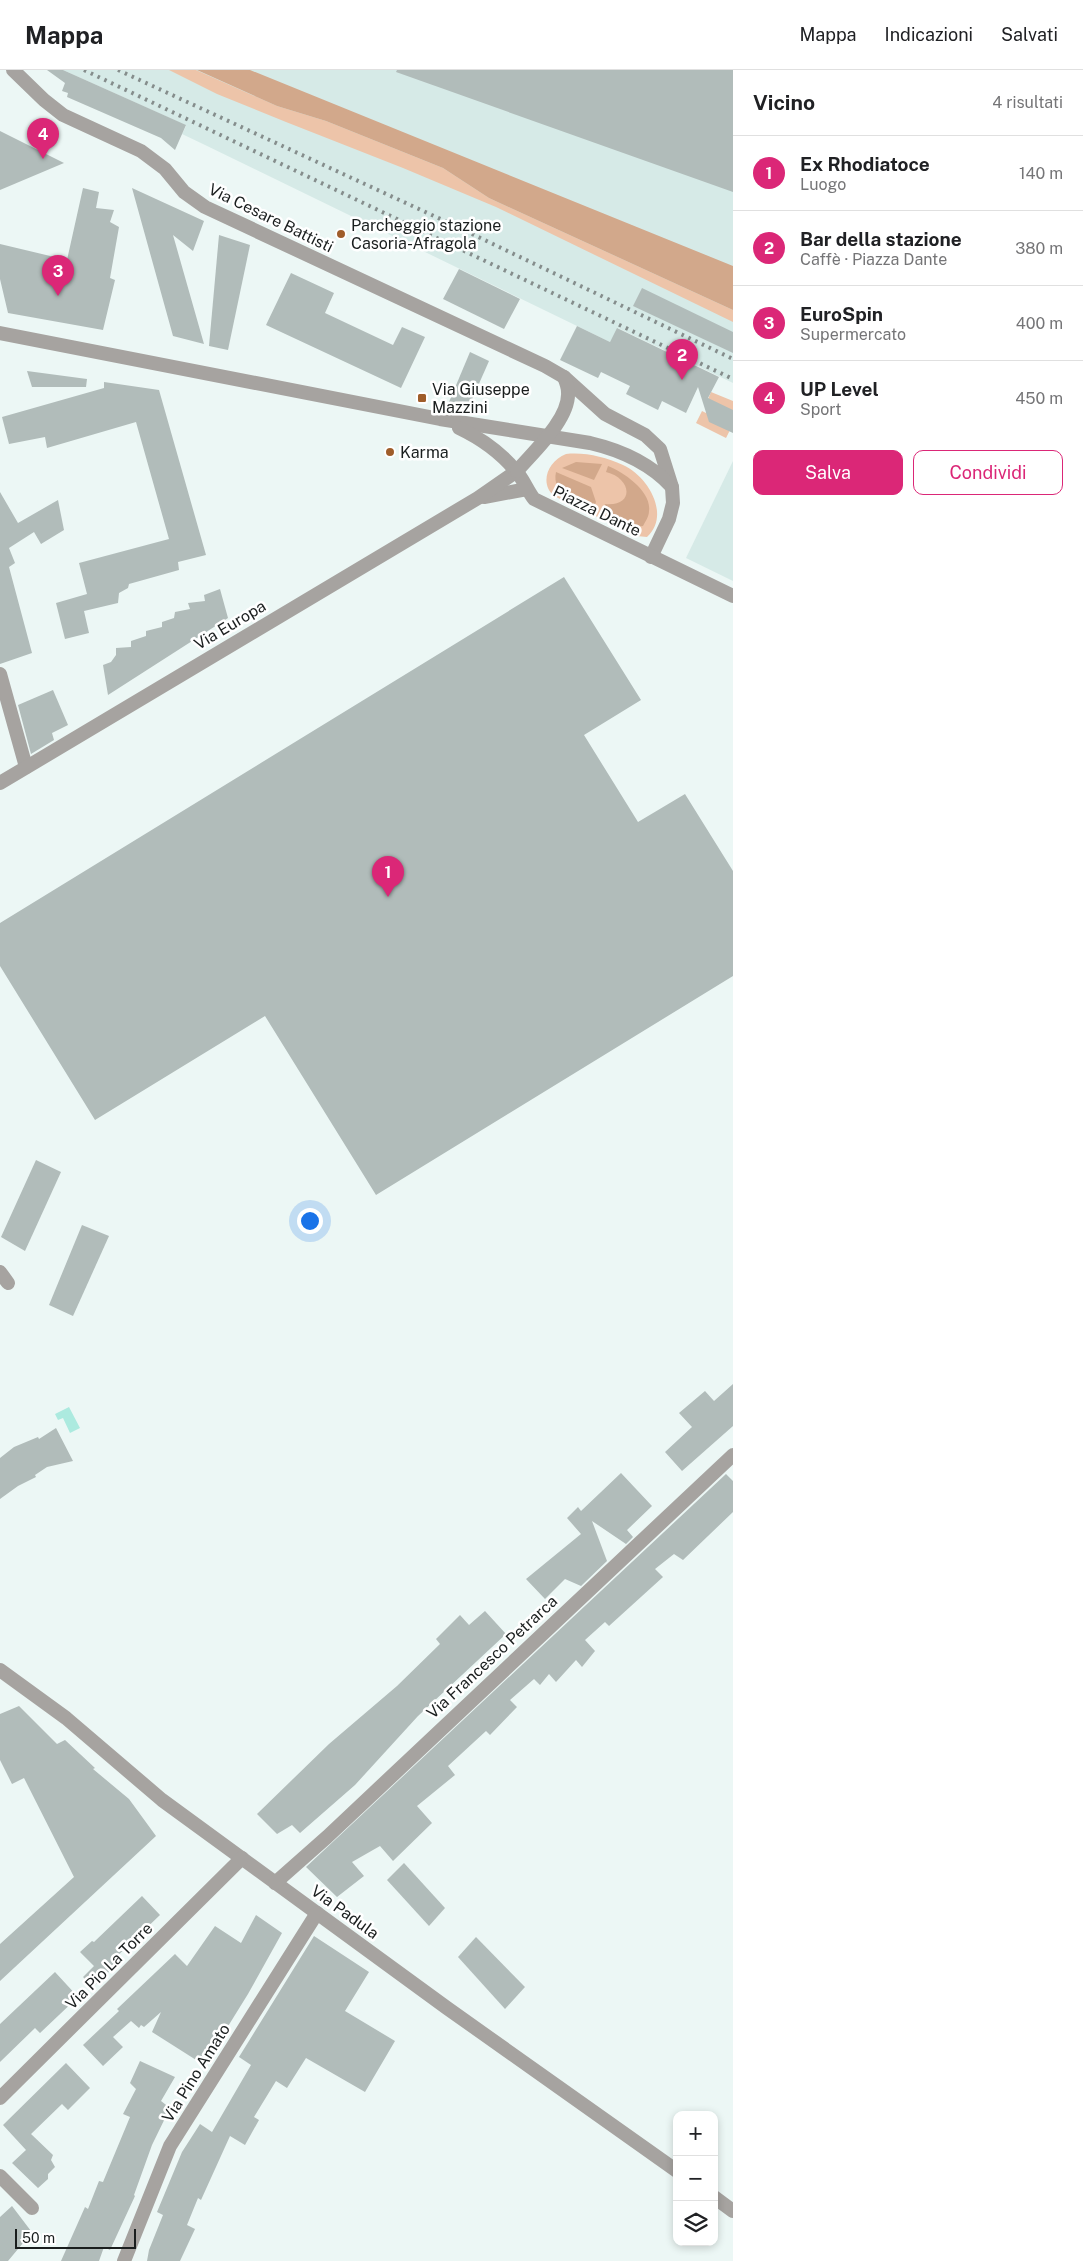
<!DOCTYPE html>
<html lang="it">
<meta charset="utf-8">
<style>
:root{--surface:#fff;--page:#f2f2f2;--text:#202124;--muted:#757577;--line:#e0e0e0;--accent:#db2777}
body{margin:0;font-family:"Public Sans",sans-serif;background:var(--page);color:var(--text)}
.controls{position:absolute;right:15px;bottom:15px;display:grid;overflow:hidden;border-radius:10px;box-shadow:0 2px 8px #0003}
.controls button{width:45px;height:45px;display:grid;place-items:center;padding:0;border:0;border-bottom:1px solid var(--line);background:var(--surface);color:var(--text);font:25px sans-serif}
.scale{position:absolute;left:15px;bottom:12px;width:121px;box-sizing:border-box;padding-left:5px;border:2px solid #1a1e1e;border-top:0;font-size:14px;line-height:18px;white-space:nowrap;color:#1a1e1e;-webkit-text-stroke:4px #fff;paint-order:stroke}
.you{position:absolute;left:309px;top:1150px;width:18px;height:18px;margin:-12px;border:4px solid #fff;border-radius:50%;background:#1a73e8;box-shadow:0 0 0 8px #1a73e833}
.badge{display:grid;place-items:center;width:32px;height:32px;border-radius:50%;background:var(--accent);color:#fff;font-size:16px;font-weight:700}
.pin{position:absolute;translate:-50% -41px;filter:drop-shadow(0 1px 2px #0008)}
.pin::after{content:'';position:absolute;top:26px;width:18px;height:15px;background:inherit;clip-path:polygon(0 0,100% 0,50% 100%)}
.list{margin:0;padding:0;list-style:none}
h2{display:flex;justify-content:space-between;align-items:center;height:65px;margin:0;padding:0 20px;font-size:21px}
h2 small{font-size:16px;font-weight:400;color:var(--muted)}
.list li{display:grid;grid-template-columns:32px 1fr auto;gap:15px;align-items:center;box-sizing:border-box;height:75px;padding:0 20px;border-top:1px solid var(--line)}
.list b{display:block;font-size:19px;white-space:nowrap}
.list p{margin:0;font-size:16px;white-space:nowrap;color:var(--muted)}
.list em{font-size:16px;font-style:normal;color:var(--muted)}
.actions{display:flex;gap:10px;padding:15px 20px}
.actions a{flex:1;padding:11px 0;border:1px solid var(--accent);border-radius:10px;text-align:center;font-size:18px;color:var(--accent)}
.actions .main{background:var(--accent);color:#fff}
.icon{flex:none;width:28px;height:28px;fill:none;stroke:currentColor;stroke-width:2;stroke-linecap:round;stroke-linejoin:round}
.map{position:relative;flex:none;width:733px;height:2191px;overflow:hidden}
header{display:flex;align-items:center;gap:30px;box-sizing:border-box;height:70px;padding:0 25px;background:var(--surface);border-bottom:1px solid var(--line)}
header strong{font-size:24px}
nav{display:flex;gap:28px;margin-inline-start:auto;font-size:18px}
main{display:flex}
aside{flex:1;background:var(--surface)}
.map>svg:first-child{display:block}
.built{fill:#d6eae7}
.green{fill:#edc4a9}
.forest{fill:#d2a88b}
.water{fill:#aceadf}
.building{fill:#b1bcba}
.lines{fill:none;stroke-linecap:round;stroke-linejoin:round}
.minor{stroke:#a6a3a0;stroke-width:14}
.tertiary{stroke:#a6a3a0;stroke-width:14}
.rail{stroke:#858d8c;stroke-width:4;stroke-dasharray:2.5 5;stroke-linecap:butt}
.poi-dot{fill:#9f5d2a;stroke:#fff;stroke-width:2}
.labels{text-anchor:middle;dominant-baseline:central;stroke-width:5;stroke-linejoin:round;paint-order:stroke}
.street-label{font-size:16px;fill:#1a1e1e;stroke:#fff}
.poi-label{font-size:16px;fill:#1a1e1e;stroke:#fff;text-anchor:start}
</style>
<header>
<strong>Mappa</strong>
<nav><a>Mappa</a><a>Indicazioni</a><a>Salvati</a></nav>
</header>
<main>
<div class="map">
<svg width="733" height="2191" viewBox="0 0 733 2191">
<rect width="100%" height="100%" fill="#ecf7f5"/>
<g class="built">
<polygon points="63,0 733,0 733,313 618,258 610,272 203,74 182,64 186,56 183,54"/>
<polygon points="733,391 733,511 686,488"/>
</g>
<g class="green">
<polygon points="169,0 196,0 277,36 326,51 443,98 489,128 733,240 733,252 496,137 403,98 286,52 217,24"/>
<polygon points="711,322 733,331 733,354 726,368 696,353 702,341 706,343 709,337 706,334"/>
<path d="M566,384c19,-2 39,3 57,11 25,11 48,50 24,72l-10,-1 -83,-40c-15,-13 -6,-35 12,-42z"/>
</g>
<g class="forest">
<polygon points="197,0 250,0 733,196 733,240 489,128 443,98 326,51 277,36"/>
<polygon points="576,392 602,394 594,410 562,398"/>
<path d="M608,396c16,6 44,26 41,45 0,6 -4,11 -6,15l-7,1 -34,-15 3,-8c30,3 27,-26 1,-32z"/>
<path d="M556,402l35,15 5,15 -2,5c-17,-7 -43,-12 -38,-35z"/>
</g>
<polygon class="water" points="69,1337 80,1358 70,1363 63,1348 58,1350 55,1344"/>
<g class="building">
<polygon points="47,0 63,0 186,55 175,80 161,68 67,27 68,23 62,21 65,13"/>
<polygon points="397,0 733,0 733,122 396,2"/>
<polygon points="0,61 64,93 0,120"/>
<polygon points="83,118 99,122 96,138 114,140 110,152 119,157 110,208 115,210 103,260 8,243 0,209 0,174 67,190"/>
<polygon points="132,118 204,151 193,181 173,165 204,274 173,266"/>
<polygon points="219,165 250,175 228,280 209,276"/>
<polygon points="459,199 520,229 504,259 443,229"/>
<polygon points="291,203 334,223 325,243 393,275 402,257 425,267 401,318 266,255"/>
<polygon points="642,218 733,262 733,283 633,236"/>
<polygon points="577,256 610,272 617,258 719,307 708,328 733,340 733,363 709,352 698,317 686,343 662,331 658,340 626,324 630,316 601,302 598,308 560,290"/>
<polygon points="470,282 489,291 467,341 449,332"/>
<polygon points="27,301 87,309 86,317 32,317"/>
<polygon points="104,312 159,320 206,485 178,492 179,500 129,514 128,518 119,523 118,533 84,541 89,563 65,569 56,533 87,524 79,493 169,469 136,352 47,378 45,367 9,374 2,347 104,318"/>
<polygon points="0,422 18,453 58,430 64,460 41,474 34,462 9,478 15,493 9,497 32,583 0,594"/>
<polygon points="564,507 641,630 584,665 638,752 685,724 733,801 733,906 376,1125 265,946 95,1050 0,896 0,853"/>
<polygon points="220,519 228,548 108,625 103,595 111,592 116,585 116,578 131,577 131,571 146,566 146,561 162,557 162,552 174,548 175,542 190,539 188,533 205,531 204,525"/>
<polygon points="53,620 68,655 52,663 54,670 31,684 18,635"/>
<polygon points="36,1090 61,1102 25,1181 1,1167"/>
<polygon points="82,1155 109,1166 73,1246 49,1235"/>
<polygon points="733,1314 733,1356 682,1401 665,1382 692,1357 679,1343 705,1321 714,1331"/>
<polygon points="56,1358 73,1391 47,1397 35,1405 36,1407 18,1416 0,1429 0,1388 14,1377 38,1367 39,1369"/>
<polygon points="621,1403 652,1436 627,1460 633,1467 626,1474 592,1451 607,1491 581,1516 565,1509 545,1529 526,1509 581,1464 567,1448 578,1437 581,1441"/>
<polygon points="726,1404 733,1411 733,1442 683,1490 674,1484 655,1499 663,1507 609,1556 605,1552 585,1570 595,1581 582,1597 576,1590 556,1612 549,1604 540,1615 534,1609 510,1630 517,1637 490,1665 486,1661 448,1696 455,1705 417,1736 432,1753 393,1791 380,1776 352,1792 364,1806 337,1827 306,1797"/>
<polygon points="485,1541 506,1564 418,1646 355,1715 300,1763 292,1755 277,1764 257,1744 329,1674 397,1616 440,1574 436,1569 460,1545 469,1555"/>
<polygon points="19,1636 57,1674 65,1670 95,1698 93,1699 129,1729 156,1766 0,1911 0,1874 74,1807 24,1708 12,1714 0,1690 0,1644"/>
<polygon points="404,1793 445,1838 429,1856 387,1810"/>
<polygon points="142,1826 160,1845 112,1891 116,1895 93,1917 83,1907 94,1896 80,1882 92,1871 94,1872"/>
<polygon points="256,1845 282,1863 248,1924 204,1995 152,1962 161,1942 144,1957 141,1955 139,1958 131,1951 113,1967 123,1977 103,1996 83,1975 119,1941 117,1939 175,1884 187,1896 215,1856 241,1873"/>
<polygon points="314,1866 369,1902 345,1941 395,1971 365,2022 306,1988 287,2018 276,2011 254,2047 259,2050 245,2075 230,2066 201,2130 198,2128 187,2155 195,2159 180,2191 147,2191 149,2180 163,2145 157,2142 182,2082 200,2054 212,2062 251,1995 239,1987"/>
<polygon points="476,1867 525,1917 505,1939 458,1887"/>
<polygon points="55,1902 78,1927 40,1963 35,1958 0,1992 0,1954"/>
<polygon points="140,1991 175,2007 161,2031 170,2038 152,2075 134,2125 135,2126 110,2180 104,2177 99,2191 61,2191 85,2137 88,2139 99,2111 103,2112 130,2047 123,2044 136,2019 130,2013"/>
<polygon points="66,1993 90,2018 68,2040 62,2034 31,2064 53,2085 51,2090 55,2097 48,2104 48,2109 38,2118 12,2093 26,2080 3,2055"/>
<polygon points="12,2136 34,2165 24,2174 23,2173 8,2191 0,2191 0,2147"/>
</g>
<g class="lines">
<g class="minor">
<polyline points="484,427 527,419"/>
<polyline points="0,604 26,697"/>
<polyline points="0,713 478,428 517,401"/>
<polyline points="0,1202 8,1213"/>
<polyline points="0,1600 66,1648 162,1730 447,1938 677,2101"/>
<polyline points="275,1813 327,1767 733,1385"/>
<polyline points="0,2028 242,1788"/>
<polyline points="0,2106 32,2138"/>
<polyline points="714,2127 733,2141"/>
<polyline points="124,2191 170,2076 317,1843"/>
</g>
<g class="tertiary">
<polyline points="13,0 44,30 63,45 141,81 165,99 184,122 205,137 545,296 564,307 605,344 645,365 660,379 672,417 673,433 669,449 651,487"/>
<path d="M0,263l440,86 150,24c30,7 60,20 82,44"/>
<path d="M459,358c21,10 41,24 56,42 8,8 12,20 19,29l199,97"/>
<path d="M517,401c16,-19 53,-52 51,-79 0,-5 -2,-10 -4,-15"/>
</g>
<g class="rail">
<polyline points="84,0 733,309"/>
<polyline points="118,0 447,152 733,289"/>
</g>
</g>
<g class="poi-dot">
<circle cx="341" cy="164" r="5"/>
<rect x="417" y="323" width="10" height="10" rx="2.5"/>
<circle cx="390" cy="382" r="5"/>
</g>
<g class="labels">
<g class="street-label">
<text transform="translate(271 148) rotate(26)">Via Cesare Battisti</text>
<text transform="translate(597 441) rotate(26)">Piazza Dante</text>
<text transform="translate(230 555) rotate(-31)">Via Europa</text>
<text transform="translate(492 1587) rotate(-43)">Via Francesco Petrarca</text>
<text transform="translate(345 1842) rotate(36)">Via Padula</text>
<text transform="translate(109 1896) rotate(-45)">Via Pio La Torre</text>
<text transform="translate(196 2003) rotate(-58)">Via Pino Amato</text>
</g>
<g class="poi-label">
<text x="351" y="155">Parcheggio stazione<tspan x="351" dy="18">Casoria-Afragola</tspan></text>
<text x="432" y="319">Via Giuseppe<tspan x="432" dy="18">Mazzini</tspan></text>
<text x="400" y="382">Karma</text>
</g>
</g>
</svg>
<div class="controls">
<button>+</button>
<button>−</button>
<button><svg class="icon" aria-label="layers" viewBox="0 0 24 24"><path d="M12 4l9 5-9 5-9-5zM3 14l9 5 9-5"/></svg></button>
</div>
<div class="scale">50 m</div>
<div class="you"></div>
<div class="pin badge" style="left:388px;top:827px">1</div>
<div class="pin badge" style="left:682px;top:310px">2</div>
<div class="pin badge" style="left:58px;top:226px">3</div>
<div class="pin badge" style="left:43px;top:89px">4</div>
</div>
<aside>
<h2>Vicino<small>4 risultati</small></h2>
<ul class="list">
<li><span class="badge">1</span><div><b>Ex Rhodiatoce</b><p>Luogo</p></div><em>140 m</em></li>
<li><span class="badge">2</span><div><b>Bar della stazione</b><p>Caffè · Piazza Dante</p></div><em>380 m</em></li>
<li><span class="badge">3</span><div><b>EuroSpin</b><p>Supermercato</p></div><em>400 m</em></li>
<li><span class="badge">4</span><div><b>UP Level</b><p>Sport</p></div><em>450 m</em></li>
</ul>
<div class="actions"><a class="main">Salva</a><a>Condividi</a></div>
</aside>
</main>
